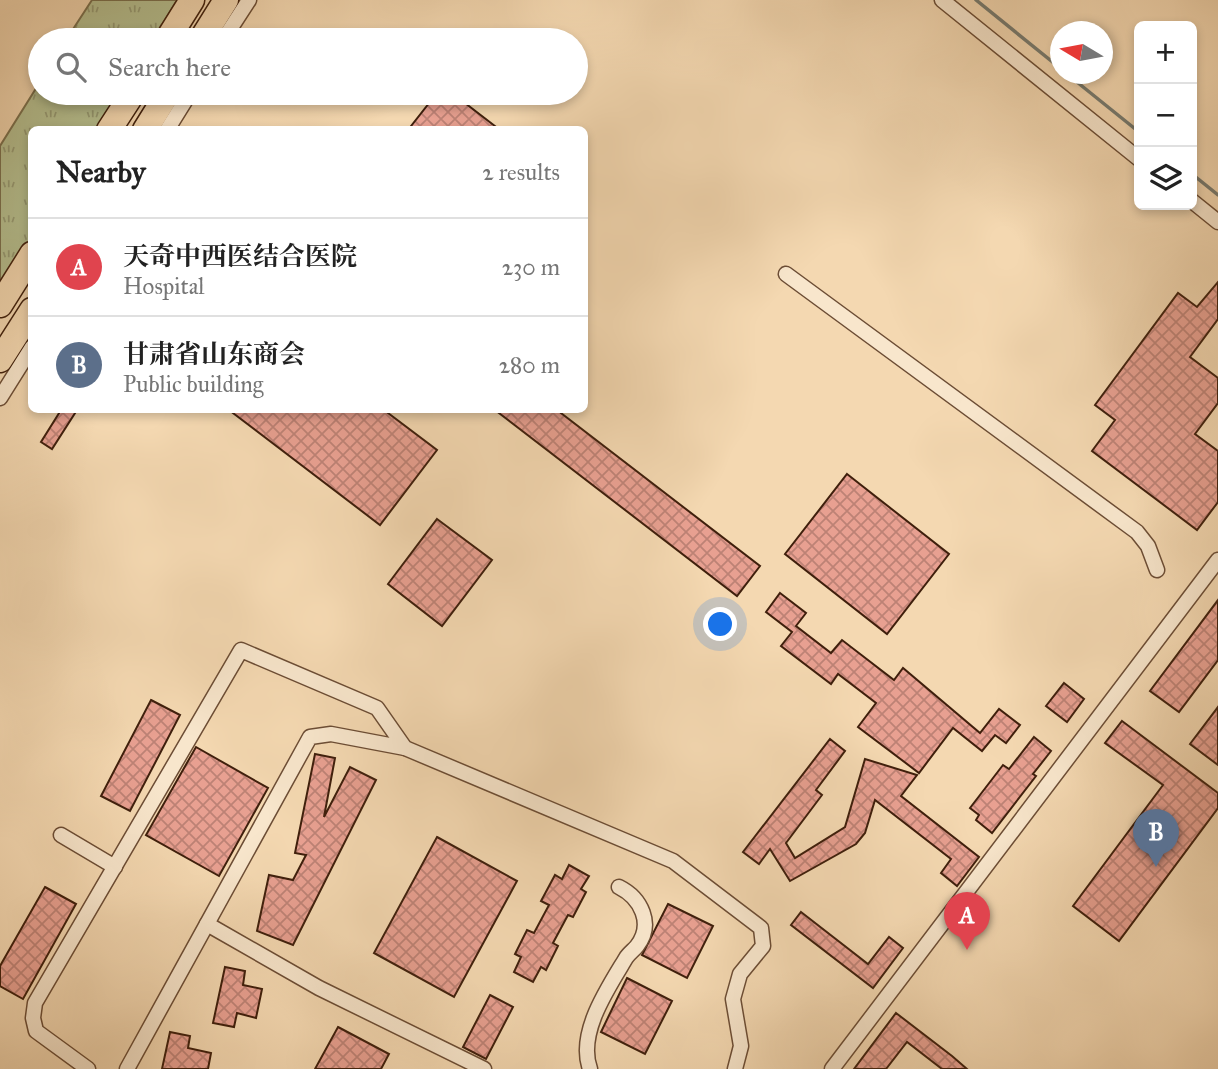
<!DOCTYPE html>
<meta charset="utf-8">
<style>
:root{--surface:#fff;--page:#f2f2f2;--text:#222;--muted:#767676;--line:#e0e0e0;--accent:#1a73e8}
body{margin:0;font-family:"IM FELL Great Primer","Noto Serif SC",serif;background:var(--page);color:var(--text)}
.controls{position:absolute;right:21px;top:21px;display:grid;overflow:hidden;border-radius:10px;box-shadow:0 4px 10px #0003}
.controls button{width:63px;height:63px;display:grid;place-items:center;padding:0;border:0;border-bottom:2px solid var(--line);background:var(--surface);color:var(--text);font:35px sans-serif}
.compass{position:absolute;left:1050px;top:21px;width:63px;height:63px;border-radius:50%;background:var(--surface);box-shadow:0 4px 10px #0003;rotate:280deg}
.you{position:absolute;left:721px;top:625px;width:24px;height:24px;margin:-18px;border:5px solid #fff;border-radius:50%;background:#1a73e8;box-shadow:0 0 0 10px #1a73e833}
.badge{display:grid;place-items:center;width:46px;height:46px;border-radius:50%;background:var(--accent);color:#fff;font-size:23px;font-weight:700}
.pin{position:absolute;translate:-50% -58px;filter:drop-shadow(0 2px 4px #0008)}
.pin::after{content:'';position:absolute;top:37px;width:24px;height:21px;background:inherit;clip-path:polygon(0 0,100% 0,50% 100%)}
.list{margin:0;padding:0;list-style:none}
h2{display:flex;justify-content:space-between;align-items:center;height:91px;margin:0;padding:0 28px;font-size:30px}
h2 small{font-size:23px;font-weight:400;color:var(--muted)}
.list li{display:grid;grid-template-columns:46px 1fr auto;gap:21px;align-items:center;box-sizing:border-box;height:98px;padding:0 28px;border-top:2px solid var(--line)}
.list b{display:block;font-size:26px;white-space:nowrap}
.list p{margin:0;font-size:23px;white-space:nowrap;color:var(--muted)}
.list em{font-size:23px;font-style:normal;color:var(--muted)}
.icon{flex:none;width:38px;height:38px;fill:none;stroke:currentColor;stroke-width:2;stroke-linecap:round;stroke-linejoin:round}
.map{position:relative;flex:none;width:1218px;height:1069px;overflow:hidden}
.search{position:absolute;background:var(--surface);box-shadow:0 4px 10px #0003;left:28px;top:28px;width:560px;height:77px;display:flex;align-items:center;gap:18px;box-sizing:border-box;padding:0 24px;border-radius:38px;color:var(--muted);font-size:26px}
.panel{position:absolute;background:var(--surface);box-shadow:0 4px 10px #0003;left:28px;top:126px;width:560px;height:287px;border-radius:10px}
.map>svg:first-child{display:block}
.grass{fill:url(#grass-tufts);stroke:#7a704e;stroke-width:2}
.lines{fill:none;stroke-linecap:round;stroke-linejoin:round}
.stream{stroke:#777b70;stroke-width:3.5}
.building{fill:url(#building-cross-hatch);stroke:#3f1f0c;stroke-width:2}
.minor-casing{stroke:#6c4d35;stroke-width:17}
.trunk-casing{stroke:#3f1f0c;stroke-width:27}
.minor{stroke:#f8e6cc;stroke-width:14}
.trunk{stroke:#f4d8b1;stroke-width:24}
</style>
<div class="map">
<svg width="1218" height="1069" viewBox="0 0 1218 1069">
<defs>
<pattern id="grass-tufts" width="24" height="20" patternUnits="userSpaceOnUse" patternTransform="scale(1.75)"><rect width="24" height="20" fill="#b5c091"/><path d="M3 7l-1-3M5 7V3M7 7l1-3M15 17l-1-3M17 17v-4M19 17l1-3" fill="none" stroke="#959b75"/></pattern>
<pattern id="building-cross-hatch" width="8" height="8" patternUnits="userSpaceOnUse" patternTransform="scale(1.75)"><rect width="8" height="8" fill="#e8a091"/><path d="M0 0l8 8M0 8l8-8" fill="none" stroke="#bd8275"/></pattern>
</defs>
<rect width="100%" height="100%" fill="#f4d8b1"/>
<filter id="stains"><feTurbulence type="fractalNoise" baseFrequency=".00286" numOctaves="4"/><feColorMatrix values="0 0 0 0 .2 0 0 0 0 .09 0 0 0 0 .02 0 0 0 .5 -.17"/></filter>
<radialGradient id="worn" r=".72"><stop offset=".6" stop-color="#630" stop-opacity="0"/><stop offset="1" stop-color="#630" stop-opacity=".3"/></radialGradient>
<g class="grass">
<polygon points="92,0 177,0 153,40 66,40"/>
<polygon points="40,82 40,93 121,93 99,129 32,130 31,241 0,294 0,146"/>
</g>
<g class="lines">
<g class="stream">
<polyline points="976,0 1060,68"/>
<polyline points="1067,74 1139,132"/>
<polyline points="1192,174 1218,195"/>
</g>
</g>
<g class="building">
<polygon points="437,93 452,93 500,130 408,130"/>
<polygon points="1218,282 1218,319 1190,357 1218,378 1218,403 1195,434 1218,451 1218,502 1197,530 1092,451 1115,420 1095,405 1178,293 1197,307"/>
<polygon points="61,410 77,410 52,449 41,442"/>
<polygon points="229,410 384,410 437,450 380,525"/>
<polygon points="495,410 557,410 760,566 737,596"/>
<polygon points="847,474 949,554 887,634 785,554"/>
<polygon points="437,519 492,560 442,626 388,584"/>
<polygon points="780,593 806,613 796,626 831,653 842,640 894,680 903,668 980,733 999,709 1020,725 1006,743 995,735 982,751 953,728 919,773 858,727 876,703 838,674 831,684 781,646 792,632 766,612"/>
<polygon points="1218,600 1218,660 1179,712 1150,691"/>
<polygon points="1064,683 1084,699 1067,722 1046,706"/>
<polygon points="151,700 180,715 130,811 101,796"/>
<polygon points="1218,707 1218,765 1190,744"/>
<polygon points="1122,721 1218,793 1218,808 1119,941 1073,906 1163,785 1105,743"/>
<polygon points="1034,737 1051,751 1033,774 1036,776 992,833 976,820 979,815 970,808 1003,765 1009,769"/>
<polygon points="830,739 845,751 816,790 822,795 786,843 795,858 845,827 865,759 917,775 901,796 979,857 957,886 941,873 951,859 875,800 865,833 856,844 790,881 770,849 759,864 743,852"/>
<polygon points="196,747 268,788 219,876 146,835"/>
<polygon points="315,754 335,758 324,817 350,767 376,780 293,945 257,931 269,875 293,880 306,855 295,853"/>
<polygon points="437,837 517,881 454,997 374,953"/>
<polygon points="569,865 589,876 581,889 586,892 573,917 568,915 553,943 558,946 546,970 541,967 533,982 514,972 521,957 515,954 527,930 534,933 549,905 541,901 555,875 562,879"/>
<polygon points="45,887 76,904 23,999 0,986 0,966"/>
<polygon points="668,904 713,926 687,978 642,955"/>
<polygon points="801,912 868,964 889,937 903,948 873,988 791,925"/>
<polygon points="225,967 245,971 243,985 262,989 256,1018 237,1013 234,1027 213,1023"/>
<polygon points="627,978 672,1001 645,1054 601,1032"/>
<polygon points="490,995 513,1007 486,1059 463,1047"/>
<polygon points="896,1013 952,1056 967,1069 942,1069 907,1042 886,1069 854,1069"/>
<polygon points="338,1027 389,1054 381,1069 315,1069"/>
<polygon points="170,1032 190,1036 188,1048 211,1053 208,1069 162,1069"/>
</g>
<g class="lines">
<g class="minor-casing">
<g id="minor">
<polyline points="942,0 1139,159"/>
<polyline points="223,40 249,0"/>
<polyline points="167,130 190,93"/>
<polyline points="1192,201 1218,222"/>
<polyline points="786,274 1137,532 1148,546 1157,570"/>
<polyline points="0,398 32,347"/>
<polyline points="61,835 115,867"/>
<polyline points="207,924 319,988 484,1069"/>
<polyline points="88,1069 36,1031 33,1018 35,1003 241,650 377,708 405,748 673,861 761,928 763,946 740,974 733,999 741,1046 735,1069"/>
<polyline points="127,1069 310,737 331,734 405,748"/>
<path d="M590,1069c-13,-36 18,-81 36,-111 3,-5 8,-8 11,-12 17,-22 4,-48 -18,-59"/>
<polyline points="832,1069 1218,560"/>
</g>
</g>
<g class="trunk-casing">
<g id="trunk">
<polyline points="167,40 192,0"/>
<polyline points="201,40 226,0"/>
<polyline points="109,130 133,93"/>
<polyline points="145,130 168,93"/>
<polyline points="0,305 32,254"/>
<polyline points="0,360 32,310"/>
</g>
</g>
<use href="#minor" class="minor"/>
<use href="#trunk" class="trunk"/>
</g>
<rect width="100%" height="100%" filter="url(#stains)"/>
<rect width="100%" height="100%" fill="url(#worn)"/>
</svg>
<div class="controls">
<button>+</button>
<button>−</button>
<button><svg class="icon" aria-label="layers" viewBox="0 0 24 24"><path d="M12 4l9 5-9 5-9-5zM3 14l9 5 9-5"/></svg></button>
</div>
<svg class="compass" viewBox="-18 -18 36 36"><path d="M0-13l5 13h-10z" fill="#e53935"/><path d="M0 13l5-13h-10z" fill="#767676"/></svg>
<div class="you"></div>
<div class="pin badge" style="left:967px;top:950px;background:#e0444e">A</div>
<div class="pin badge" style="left:1156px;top:867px;background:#5c6f8a">B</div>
<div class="search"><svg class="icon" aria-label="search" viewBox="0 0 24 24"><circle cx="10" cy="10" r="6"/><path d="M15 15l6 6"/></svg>Search here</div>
<section class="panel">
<h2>Nearby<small>2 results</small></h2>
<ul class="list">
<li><span class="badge" style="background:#e0444e">A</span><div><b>天奇中西医结合医院</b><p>Hospital</p></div><em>230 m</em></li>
<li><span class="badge" style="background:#5c6f8a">B</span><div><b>甘肃省山东商会</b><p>Public building</p></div><em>280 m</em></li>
</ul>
</section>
</div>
